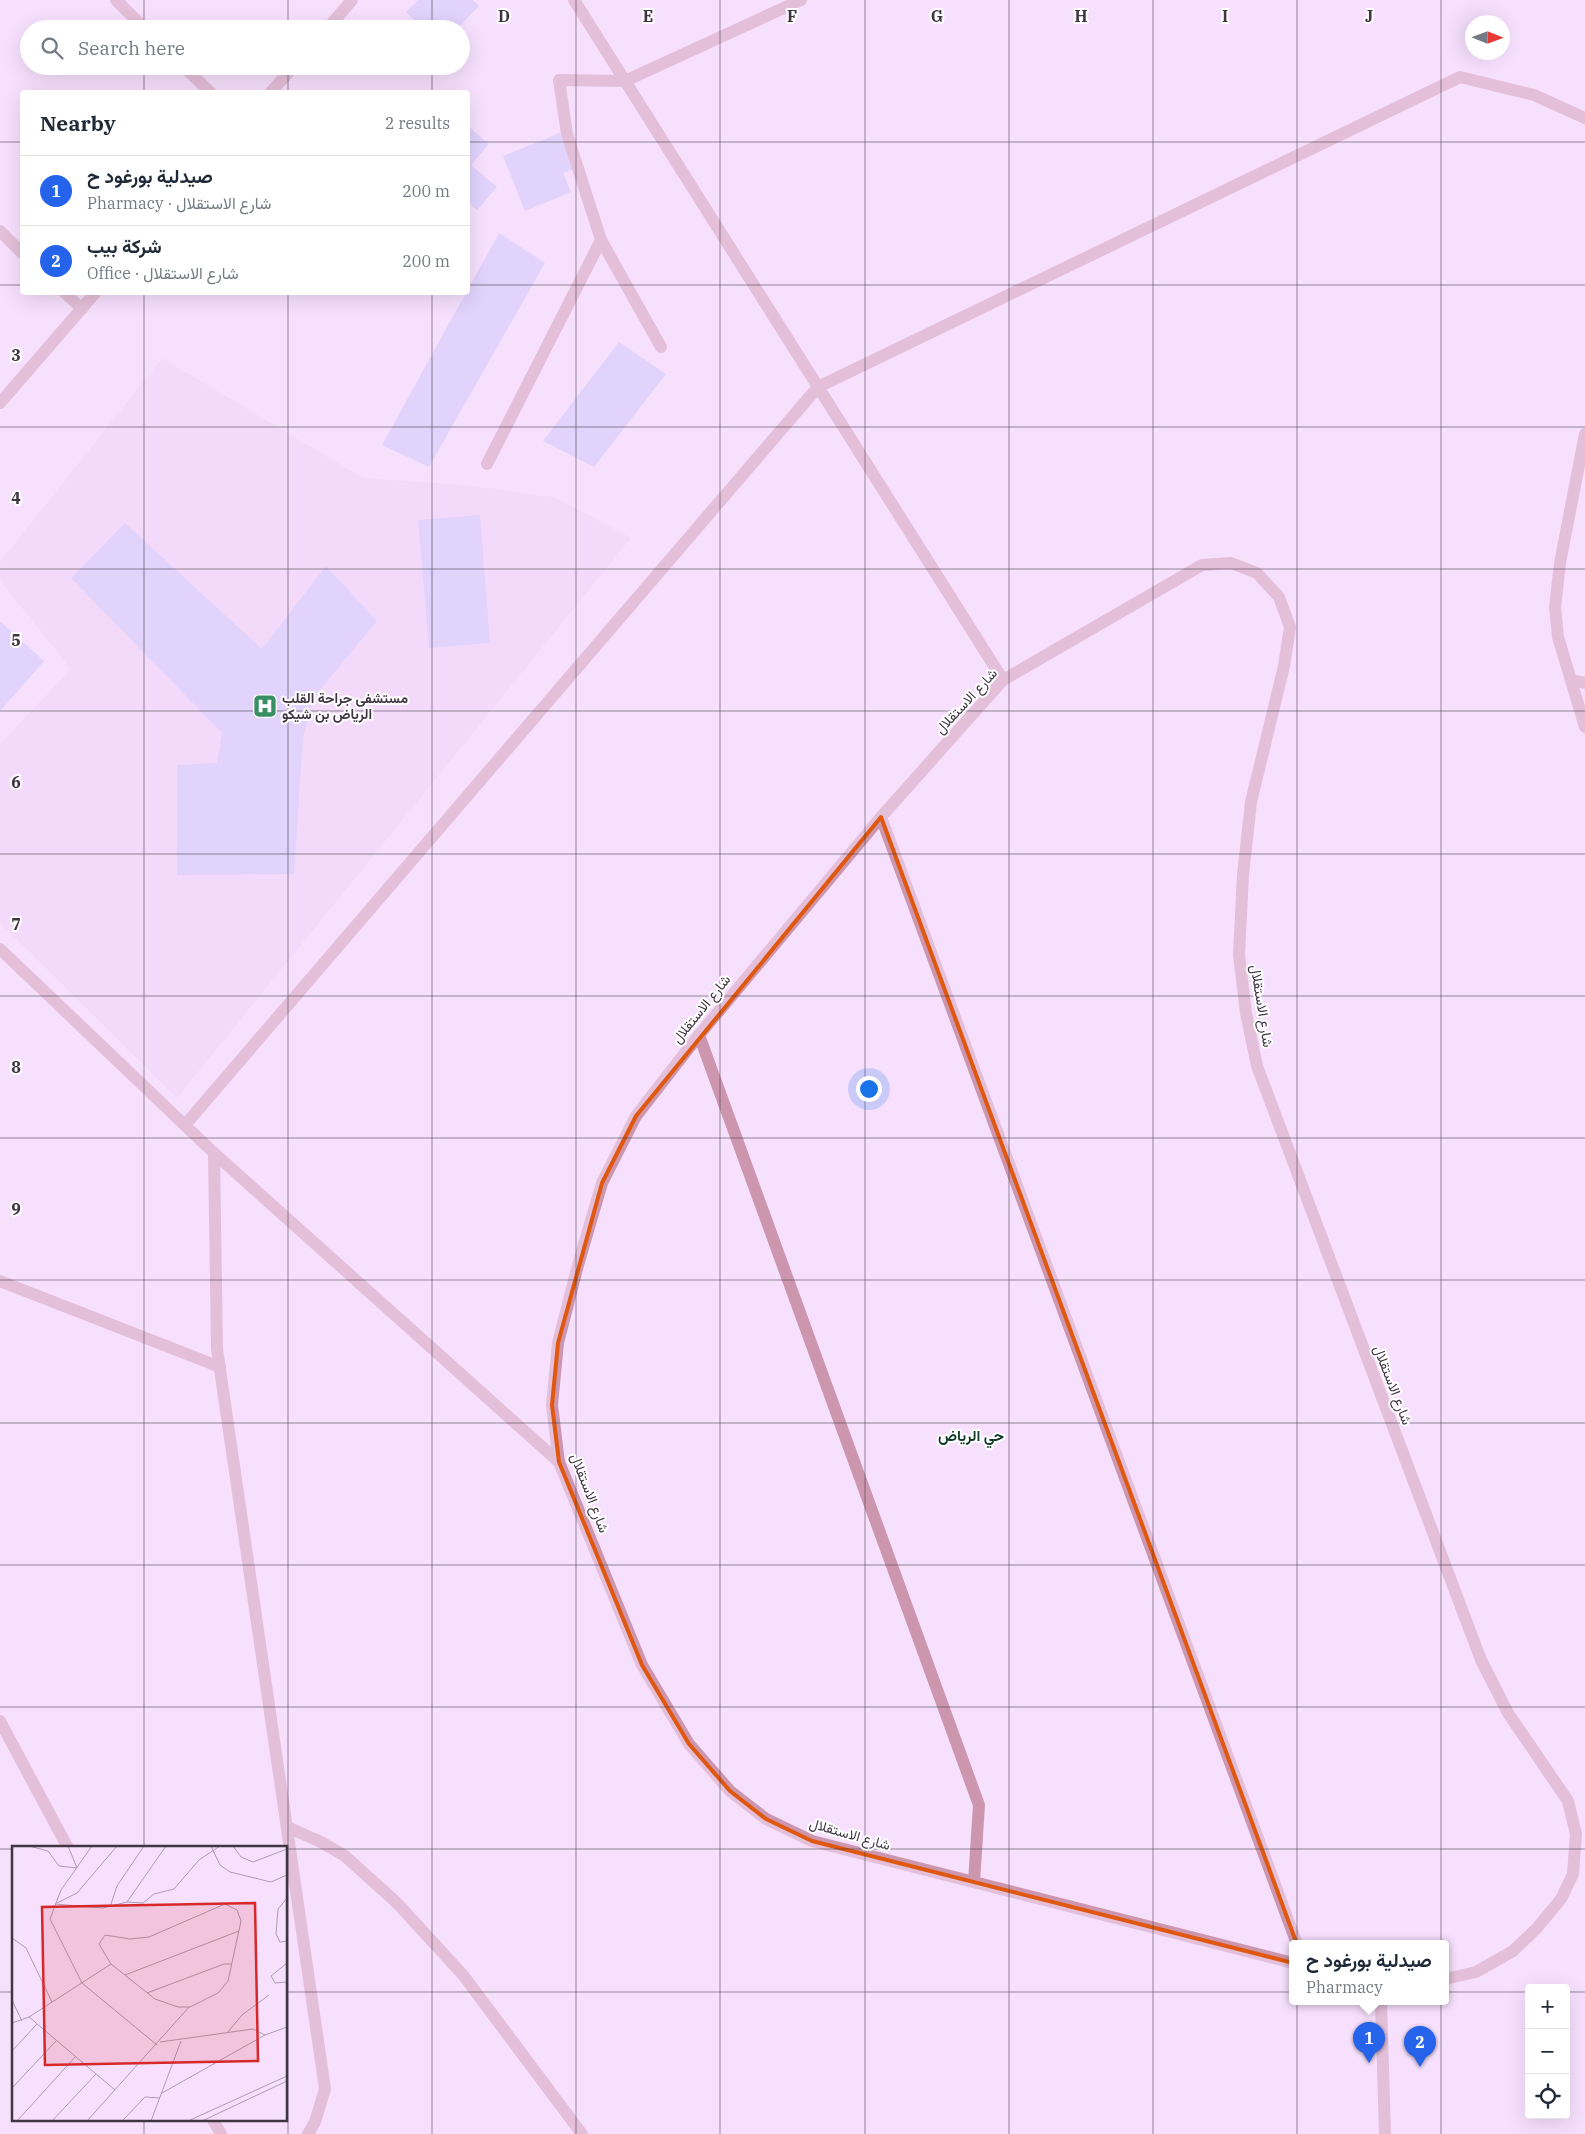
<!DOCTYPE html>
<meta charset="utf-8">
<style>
:root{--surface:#fff;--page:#f2f2f3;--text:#1f2937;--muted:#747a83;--line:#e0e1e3;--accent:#2563eb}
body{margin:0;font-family:"IBM Plex Serif",Vazirmatn,serif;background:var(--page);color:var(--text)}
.controls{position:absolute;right:15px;bottom:15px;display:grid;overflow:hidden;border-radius:5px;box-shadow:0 5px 20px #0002}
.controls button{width:45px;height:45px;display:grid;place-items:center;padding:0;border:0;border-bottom:1px solid var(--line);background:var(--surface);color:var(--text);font:25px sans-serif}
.compass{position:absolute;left:1465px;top:15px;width:45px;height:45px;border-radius:50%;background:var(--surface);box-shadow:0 5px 20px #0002;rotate:91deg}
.you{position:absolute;left:868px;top:1088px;width:18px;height:18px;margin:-12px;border:4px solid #fff;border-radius:50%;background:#1a73e8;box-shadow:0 0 0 8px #1a73e833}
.badge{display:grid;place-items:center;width:32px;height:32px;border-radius:50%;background:var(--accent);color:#fff;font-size:16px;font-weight:700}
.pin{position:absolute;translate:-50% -41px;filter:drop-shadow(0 1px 2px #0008)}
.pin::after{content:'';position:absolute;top:26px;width:18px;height:15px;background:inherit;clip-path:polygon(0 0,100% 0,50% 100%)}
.popup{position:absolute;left:1289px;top:1940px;width:160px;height:65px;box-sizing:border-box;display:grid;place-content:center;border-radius:5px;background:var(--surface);filter:drop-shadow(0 1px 4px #0005);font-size:16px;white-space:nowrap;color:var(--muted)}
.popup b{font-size:19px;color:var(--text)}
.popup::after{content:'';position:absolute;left:50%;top:100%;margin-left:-10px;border:10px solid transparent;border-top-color:var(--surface)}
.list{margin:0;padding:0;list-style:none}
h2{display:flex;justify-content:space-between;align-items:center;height:65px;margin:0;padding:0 20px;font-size:21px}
h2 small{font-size:16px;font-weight:400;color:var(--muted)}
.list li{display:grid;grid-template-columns:32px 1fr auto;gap:15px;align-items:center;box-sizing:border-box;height:70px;padding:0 20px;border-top:1px solid var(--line)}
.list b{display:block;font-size:19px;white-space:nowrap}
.list p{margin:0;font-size:16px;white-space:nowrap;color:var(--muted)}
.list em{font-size:16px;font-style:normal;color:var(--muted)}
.icon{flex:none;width:28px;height:28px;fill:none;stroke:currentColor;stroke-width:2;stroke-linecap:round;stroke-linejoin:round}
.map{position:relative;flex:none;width:1585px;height:2134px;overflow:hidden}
.search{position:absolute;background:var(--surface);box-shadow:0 5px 20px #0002;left:20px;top:20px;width:450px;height:55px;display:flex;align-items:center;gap:12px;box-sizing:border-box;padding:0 18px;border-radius:28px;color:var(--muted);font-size:19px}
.panel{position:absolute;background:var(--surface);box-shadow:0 5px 20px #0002;left:20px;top:90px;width:450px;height:205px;border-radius:5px}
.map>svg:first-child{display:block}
.built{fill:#efd3f7}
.building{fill:#c6c4fb}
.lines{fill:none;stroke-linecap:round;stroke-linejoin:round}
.service{stroke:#cc97ae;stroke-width:12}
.minor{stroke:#cc97ae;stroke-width:12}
.marked{fill:none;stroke:#e0570f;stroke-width:4;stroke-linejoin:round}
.grid{fill:none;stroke:#3f3642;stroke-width:1;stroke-opacity:0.55}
.labels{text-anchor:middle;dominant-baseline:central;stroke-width:4;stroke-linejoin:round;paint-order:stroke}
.poi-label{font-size:14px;font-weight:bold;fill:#3f3642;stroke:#fff;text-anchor:start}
.street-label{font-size:14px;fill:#3f3642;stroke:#fff}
.neighbourhood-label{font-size:15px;font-weight:bold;fill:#113b26;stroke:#fff}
.inset-road{fill:none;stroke:#ad9cb3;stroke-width:1}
.view{fill:#d62828;fill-opacity:0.15;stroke:#d62828;stroke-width:2.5}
.inset-edge{fill:none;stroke:#3f3642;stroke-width:2.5}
.grid-label{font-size:16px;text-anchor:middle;font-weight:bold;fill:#3f3642;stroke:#fff;stroke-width:4;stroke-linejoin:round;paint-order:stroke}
</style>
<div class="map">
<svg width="1585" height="2134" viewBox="0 0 1585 2134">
<rect width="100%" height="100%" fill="#f7e0fe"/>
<polygon class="built" points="162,358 363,478 466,485 556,498 631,538 177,1098 0,923 0,744 71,669 0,581 0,562"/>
<g class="building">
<polygon points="418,0 473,0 479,6 457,29 424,29 406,12"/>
<polygon points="468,126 489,144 471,165 497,187 477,210 468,202"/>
<polygon points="560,133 574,169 563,173 571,192 525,211 503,156"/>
<polygon points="499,233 545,263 429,467 382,445"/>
<polygon points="619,342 666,374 594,467 543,441"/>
<polygon points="480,515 490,643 429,648 418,520"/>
<polygon points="125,523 262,649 326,566 377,621 314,697 303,737 294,874 177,875 177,765 217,763 222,733 71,578"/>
<polygon points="0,621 44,661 0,711"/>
</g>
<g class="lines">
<g class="service">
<polyline points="601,240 661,347"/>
<polyline points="487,464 601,240 567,134 559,80 625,81"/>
<polyline points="1381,2002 1385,2134"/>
</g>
<g class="minor">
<polyline points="116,0 145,29"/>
<polyline points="574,0 1003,680"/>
<polyline points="327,29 352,0"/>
<polyline points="183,66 210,92"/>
<polyline points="625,81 801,0"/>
<polyline points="271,92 294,66"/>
<polyline points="0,231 22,253"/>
<polyline points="64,292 82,309"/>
<polyline points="0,403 96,292"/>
<polyline points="1585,434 1560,563 1555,607 1558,637 1585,727"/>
<polyline points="1571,680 1585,683"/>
<polyline points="881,817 1297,1944"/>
<polyline points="0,949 214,1153 559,1462"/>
<polyline points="699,1035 979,1805 974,1882"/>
<polyline points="185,1125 818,387 1460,77 1534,95 1585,118"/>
<polyline points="214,1153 217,1349 325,2089 315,2122 308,2134"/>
<polyline points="0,1281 220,1367"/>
<polyline points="0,1721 68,1848"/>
<polyline points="287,1827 321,1842 345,1856 397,1903 463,1975 582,2134"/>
<polyline points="1293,1963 812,1841 766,1819 730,1791 689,1744 642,1665 559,1462 552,1405 558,1343 578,1265 602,1183 636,1116 699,1035 881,817 1003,680 1202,565 1231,563 1257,573 1279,597 1290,627 1284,666 1251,802 1243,875 1239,955 1246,1013 1257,1066 1481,1660 1508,1713 1568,1801 1576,1834 1573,1874 1561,1899 1536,1929 1513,1951 1476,1972 1445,1979"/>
<polyline points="213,2120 221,2134"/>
</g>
</g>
<path d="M0 0H1585V2134H0ZM881,817l424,1149 -493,-125 -46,-22 -36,-28 -41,-47 -47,-79 -83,-203 -7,-57 6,-62 44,-160 34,-67z" fill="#f7e0fe" fill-opacity=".55" fill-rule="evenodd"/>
<path class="marked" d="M881,817l424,1149 -493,-125 -46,-22 -36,-28 -41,-47 -47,-79 -83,-203 -7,-57 6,-62 44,-160 34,-67z"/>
<path class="grid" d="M144,0v29M288,0v29M432,0v29M576,0v2134M720,0v2134M865,0v2134M1009,0v2134M1153,0v2134M1297,0v2134M1441,0v2134M144,66v26M288,66v26M432,66v26M0,142h22M468,142h1117M0,285h22M468,285h1117M144,292v1556M288,292v1842M432,292v1842M0,427h1585M0,569h1585M0,711h1585M0,854h1585M0,996h1585M0,1138h1585M0,1280h1585M0,1423h1585M0,1565h1585M0,1707h1585M0,1849h14M286,1849h1299M0,1992h14M286,1992h1243M1566,1992h19M144,2120v14"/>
<defs>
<g id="hospital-square" transform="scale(1.25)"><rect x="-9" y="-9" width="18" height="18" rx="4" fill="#388f63" stroke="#fff"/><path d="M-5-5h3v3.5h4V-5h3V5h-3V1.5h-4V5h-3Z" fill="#fff"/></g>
</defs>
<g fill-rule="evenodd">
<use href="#hospital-square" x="265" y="706"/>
</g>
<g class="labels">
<g class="poi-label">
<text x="282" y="698">مستشفى جراحة القلب<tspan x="282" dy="16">الرياض بن شيكو</tspan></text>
</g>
<g class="street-label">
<text transform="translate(966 701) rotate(-47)">شارع الاستقلال</text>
<text transform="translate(1262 1006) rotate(81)">شارع الاستقلال</text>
<text transform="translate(701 1009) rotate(-51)">شارع الاستقلال</text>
<text transform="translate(1393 1385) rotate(69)">شارع الاستقلال</text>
<text transform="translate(590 1493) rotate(69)">شارع الاستقلال</text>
<text transform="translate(850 1834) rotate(16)">شارع الاستقلال</text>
</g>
<g class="neighbourhood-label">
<text x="971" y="1435">حي الرياض</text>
</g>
</g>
<g transform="translate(12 1846)">
<rect width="275" height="275" fill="#f7e0fe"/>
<path class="inset-road" d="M17,0l19,5 11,15 18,2 -9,-22M80,0l-31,44 -11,29 32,64 75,62M199,0l9,19 10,7 41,10 16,-7M221,0l8,11 12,5 34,-13M275,52l-9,11 -2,25 4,8 7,-1M115,56l39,-56M45,57l20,-10 40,-47M43,58l48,4 24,-6 16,1 11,-9 20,-5 25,-29 21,-14M213,58l12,6 4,11 -13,60 -10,12 -28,14h-12l-23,-8 -44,-35 -12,-20 6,-9 25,4 19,-2zM98,61l7,-21 27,-40M0,92l14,10 26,54M275,117l-16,13 4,7 12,-1M113,129l114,-44M135,147l77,-29h7M0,154l10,21M17,171l86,73M0,177l17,-6 82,-53M215,187l15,-18 27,-20M253,189l22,-8M148,196l93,-13 12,6 -103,58M0,205l25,-27M0,242l45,-48M5,275l59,-65M40,275l44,-47M75,275l102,-114M110,275l23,-24 15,1M139,275l30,-80M176,275l99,-45M190,275l85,-40"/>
<path class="view" d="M243,57l3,158 -213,4 -3,-158z"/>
<rect width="275" height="275" class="inset-edge"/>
</g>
<g class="grid-label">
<text x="504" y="22">D</text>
<text x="648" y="22">E</text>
<text x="792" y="22">F</text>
<text x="937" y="22">G</text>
<text x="1081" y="22">H</text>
<text x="1225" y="22">I</text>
<text x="1369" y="22">J</text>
<text x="16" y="361">3</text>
<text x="16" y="504">4</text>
<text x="16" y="646">5</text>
<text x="16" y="788">6</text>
<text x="16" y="930">7</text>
<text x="16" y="1073">8</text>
<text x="16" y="1215">9</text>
</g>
</svg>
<div class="controls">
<button>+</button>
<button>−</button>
<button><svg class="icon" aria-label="locate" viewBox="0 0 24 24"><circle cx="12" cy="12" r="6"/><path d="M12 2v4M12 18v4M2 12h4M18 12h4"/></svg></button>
</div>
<svg class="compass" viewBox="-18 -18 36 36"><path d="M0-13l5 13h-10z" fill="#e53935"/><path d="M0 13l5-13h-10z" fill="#747a83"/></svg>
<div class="you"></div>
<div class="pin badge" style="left:1369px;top:2063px">1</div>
<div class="popup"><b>صيدلية بورغود ح</b>Pharmacy</div>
<div class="pin badge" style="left:1420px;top:2067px">2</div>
<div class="search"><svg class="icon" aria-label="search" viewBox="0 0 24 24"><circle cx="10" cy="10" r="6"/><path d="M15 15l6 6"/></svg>Search here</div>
<section class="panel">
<h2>Nearby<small>2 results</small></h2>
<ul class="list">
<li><span class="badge">1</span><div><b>صيدلية بورغود ح</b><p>Pharmacy · شارع الاستقلال</p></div><em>200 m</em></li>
<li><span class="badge">2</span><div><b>شركة بيب</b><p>Office · شارع الاستقلال</p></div><em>200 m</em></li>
</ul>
</section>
</div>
